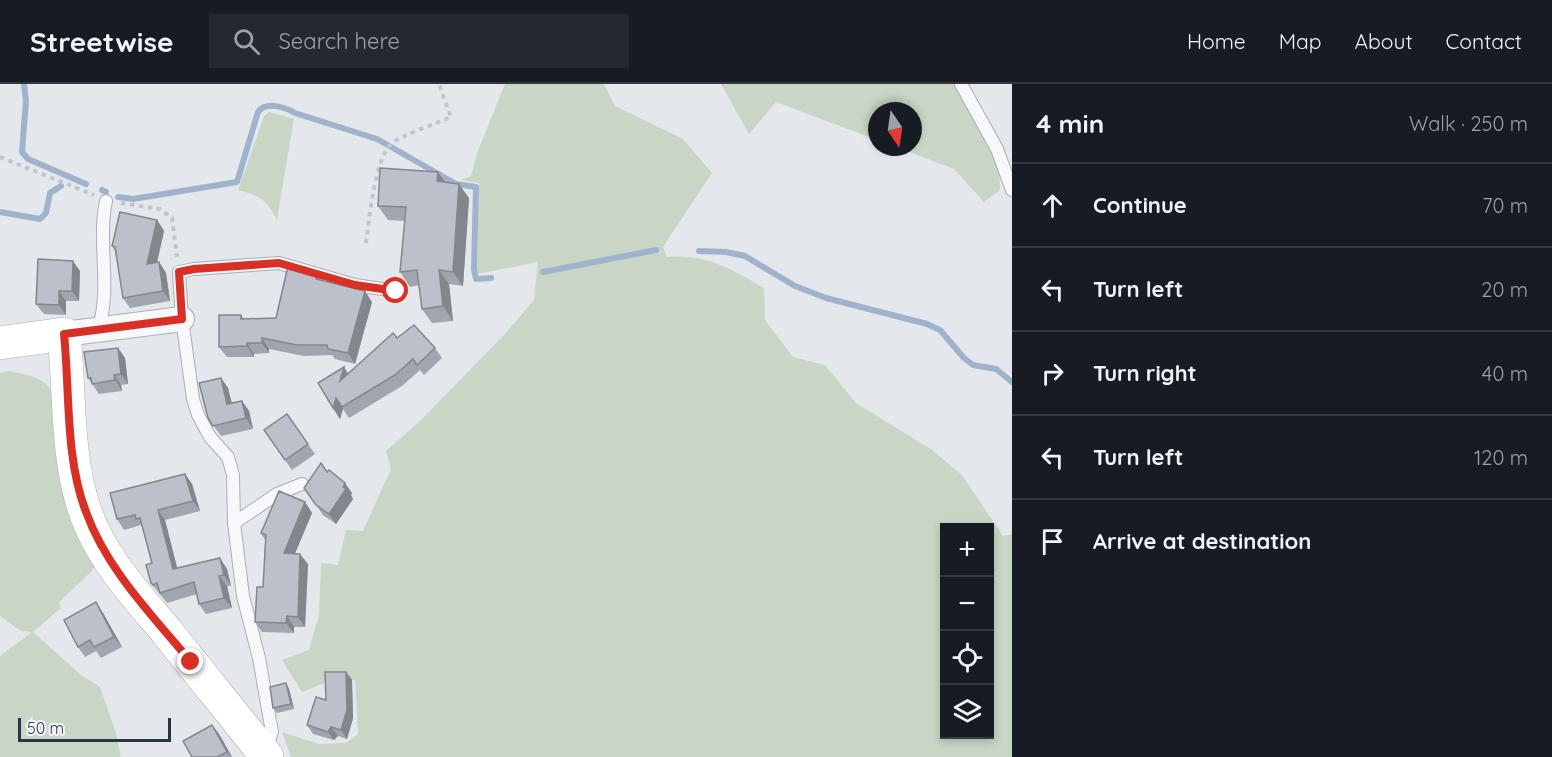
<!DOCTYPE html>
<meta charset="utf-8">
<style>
:root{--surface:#171b24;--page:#242831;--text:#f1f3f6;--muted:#9ea1a6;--line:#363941}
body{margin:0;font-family:Quicksand,sans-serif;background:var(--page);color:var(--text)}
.controls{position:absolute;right:18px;bottom:18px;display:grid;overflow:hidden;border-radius:0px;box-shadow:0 3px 9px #0003}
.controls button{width:54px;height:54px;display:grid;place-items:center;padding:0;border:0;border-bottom:2px solid var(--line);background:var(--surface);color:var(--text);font:30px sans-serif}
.compass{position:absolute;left:868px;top:18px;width:54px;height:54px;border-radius:50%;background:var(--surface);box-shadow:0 3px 9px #0003;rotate:167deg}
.scale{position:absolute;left:18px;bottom:15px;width:153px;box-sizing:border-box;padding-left:6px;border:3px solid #2b3445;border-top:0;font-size:16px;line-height:21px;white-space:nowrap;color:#2b3445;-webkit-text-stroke:4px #f4f6f9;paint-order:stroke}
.stop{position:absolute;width:18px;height:18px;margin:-14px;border:4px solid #d93025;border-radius:50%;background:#fff}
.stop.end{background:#d93025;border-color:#fff;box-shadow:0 2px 6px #0008}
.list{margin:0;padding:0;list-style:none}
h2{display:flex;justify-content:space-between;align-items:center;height:78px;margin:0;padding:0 24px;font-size:26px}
h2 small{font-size:20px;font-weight:400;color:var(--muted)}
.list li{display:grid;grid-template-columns:39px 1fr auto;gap:18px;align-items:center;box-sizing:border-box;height:84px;padding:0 24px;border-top:2px solid var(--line)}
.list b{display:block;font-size:22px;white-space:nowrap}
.list em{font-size:20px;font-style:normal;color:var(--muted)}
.icon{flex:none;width:33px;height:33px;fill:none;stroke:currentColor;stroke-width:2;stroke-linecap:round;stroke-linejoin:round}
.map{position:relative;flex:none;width:1012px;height:673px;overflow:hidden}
header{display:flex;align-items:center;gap:36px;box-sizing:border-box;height:84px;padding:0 30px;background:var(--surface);border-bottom:2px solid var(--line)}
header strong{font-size:28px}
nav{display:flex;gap:33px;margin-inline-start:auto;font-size:21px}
.search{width:420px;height:54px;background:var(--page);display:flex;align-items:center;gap:15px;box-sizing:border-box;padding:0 21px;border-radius:0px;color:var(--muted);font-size:22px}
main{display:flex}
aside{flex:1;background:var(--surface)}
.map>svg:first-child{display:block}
.green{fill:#c9d6c5;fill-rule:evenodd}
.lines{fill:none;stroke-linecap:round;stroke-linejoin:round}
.stream{stroke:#9fb4cc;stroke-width:6}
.lane-casing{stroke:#a9aeb7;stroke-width:14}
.street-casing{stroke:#a9aeb7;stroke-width:26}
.secondary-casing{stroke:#a9aeb7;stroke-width:34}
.path{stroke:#c2c5cb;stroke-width:4;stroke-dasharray:4.5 4.5;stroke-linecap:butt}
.lane{stroke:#f7f8fa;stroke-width:12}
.street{stroke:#f7f8fa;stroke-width:24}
.secondary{stroke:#fff;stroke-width:33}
.wall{fill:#a1a5ae}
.shaded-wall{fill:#83868d}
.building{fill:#bbc0ca;stroke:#83868d;stroke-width:1.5}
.route{stroke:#d93025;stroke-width:8}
</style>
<header>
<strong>Streetwise</strong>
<div class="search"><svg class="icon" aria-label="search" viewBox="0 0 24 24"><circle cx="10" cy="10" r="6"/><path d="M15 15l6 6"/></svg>Search here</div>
<nav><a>Home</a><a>Map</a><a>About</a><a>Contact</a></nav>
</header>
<main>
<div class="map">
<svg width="1012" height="673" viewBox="0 0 1012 673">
<rect width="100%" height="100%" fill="#e4e7ec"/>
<g class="green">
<path d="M505,0h99l11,22 68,33 29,34 -49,74 4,10c40,-3 64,12 97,31l1,32 28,37 32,8 31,38 76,47 30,25 41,61 9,-2v223h-721l-9,-25 37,12 27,-1 12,-9 -3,-54h-23l-30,12 -20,-32 27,-10 10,-35 2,-52 17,2 8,-35 17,1 28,-62 -5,-18 33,-29 85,-87 30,-35 4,-38 -61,12 2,-91 -18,-3 10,-4 6,-23zM945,444h45v206h-45z"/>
<path d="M721,0h233l7,8c17,31 41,62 39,98l-16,12 -30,-33 -58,-22h17v-36h-36v29l-101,-38 -27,32z"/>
<path d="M269,28l25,7 -17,101c-11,-22 -17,-24 -39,-30l26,-74z"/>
<path d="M10,287c17,4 36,6 43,23l43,170 -5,8 -32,30 2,6 -28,24 48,43 19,12 16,46 5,24h-121v-101l32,-24 -11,-1 -21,-15v-243z"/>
</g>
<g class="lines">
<g class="stream">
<polyline points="24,0 26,17 22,68 28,75 86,100"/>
<polyline points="102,106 106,108"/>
<path d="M118,113l15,2 104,-17 21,-70c8,-11 27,-5 37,1l82,26 79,45 20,3 -2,82 2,10 15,-1"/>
<polyline points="0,128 40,135 46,129 50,109 61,102"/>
<polyline points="699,167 726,168 745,172 795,202 826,214 927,240 940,246 964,274 973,281 996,285 1012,298"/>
<polyline points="543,188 656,166"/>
</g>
<g class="lane-casing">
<g id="lane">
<polyline points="961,0 997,65 1012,106"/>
<path d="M98,246c14,-42 -1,-87 8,-129"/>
<polyline points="234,439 277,410 302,400"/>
<polyline points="267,666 272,647 270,637 259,574 243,512 234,439 233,391 228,373 210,353 198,331 193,315 182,235 179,188 194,185 279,179 355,201 396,207"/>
</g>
</g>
<g class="street-casing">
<polyline id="street" points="64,250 182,235"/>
</g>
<g class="secondary-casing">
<path id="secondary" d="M0,259l64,-9c6,59 2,122 21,177 16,47 51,84 82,121 33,42 67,83 100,125"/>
</g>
<g class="path">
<polyline points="0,73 94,111"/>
<polyline points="121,119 160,125 172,134 177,173"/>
<path d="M366,159c3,-22 9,-85 25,-99 12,-10 45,-20 60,-27l-12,-33"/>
</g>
<use href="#lane" class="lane"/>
<use href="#street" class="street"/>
<use href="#secondary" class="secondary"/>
</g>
<g class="wall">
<polygon points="445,98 469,114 463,202 449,200 453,237 432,239 422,225 419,201 410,203 400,188 405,137 388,136 378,122"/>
<polygon points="157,136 164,147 157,179 159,178 166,189 170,217 130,224 123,214 115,167 112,162"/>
<polygon points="80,187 79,217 66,217 66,231 44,230 36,220"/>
<polygon points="317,190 321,196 372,218 355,280 335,275 332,271 304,272 269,265 269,269 254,270 254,273 227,273 219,263 241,231 244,235 276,234"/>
<polygon points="397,254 435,264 442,274 424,291 420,286 402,302 349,334 343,325 340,335 333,324 348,290"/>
<polygon points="118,264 125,274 128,300 121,301 122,307 99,310 88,294"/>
<polygon points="221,294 228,304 232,319 242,317 249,327 253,345 221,352 208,334"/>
<polygon points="287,330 315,370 292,386 264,346"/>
<polygon points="327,388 352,409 351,411 353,415 336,440 323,431 304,404"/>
<polygon points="185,390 192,400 200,427 165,436 177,484 227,485 231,502 227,502 232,524 206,530 199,520 197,510 167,519 151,499 152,479 143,445 141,441 124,446 117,435"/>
<polygon points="305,418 312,429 295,469 308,480 305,543 294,543 294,549 262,548 255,538 263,503 265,456 261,449"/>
<polygon points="103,529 122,563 101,574 96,567 85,573 78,563"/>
<polygon points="346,588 352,596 353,634 347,655 338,652 334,656 313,650 307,641"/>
<polygon points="286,599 289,605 294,625 277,629 273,624"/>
<polygon points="212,641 219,650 232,673 192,673"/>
</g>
<g class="shaded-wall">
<polygon points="438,88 448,102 437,97"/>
<polygon points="459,100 469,114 463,202 453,188"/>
<polygon points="157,136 164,147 154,191 147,180"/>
<polygon points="73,177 80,187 79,217 72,207"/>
<polygon points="159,178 166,189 170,217 163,207"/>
<polygon points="439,186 449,200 453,237 443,222"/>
<polygon points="59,207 66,217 66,231 59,221"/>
<polygon points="365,207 372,218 355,280 348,269"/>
<polygon points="262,254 269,265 269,269 262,259"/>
<polygon points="247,259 254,270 254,273 247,262"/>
<polygon points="118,264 125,274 128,300 121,290"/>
<polygon points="344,283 351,294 340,297"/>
<polygon points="114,291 121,301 122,307 115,296"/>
<polygon points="221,294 228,304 234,331 227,320"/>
<polygon points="336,314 343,325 340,335 333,324"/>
<polygon points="242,317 249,327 253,345 246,334"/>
<polygon points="185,390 192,400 200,427 193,417"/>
<polygon points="345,399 352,409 351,411 353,415 336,440 329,430"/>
<polygon points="305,418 312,429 291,479 284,469"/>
<polygon points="158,426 165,436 180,495 173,485"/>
<polygon points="300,470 308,480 305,543 298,533"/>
<polygon points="220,474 227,485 231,502 224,491"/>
<polygon points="219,492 227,502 232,524 224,514"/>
<polygon points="96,518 103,529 122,563 114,553"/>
<polygon points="287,532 294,543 294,549 286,539"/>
<polygon points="346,588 352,596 353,634 347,655 341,646"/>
<polygon points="286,599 289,605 294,625 291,620"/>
<polygon points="212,641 219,650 232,673 227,668"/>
<polygon points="331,643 338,652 334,656 328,648"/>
</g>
<g class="building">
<polygon points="380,84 438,88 437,97 459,100 453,188 439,186 443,222 422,225 417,186 400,188 406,123 378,122"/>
<polygon points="120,128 157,136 147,180 159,178 163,207 123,214 115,163 112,162"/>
<polygon points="38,175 73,177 72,207 59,207 59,221 36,220"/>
<polygon points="288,182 317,190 316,195 365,207 348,269 328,265 327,261 297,261 262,254 262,259 247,259 247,262 219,263 219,231 241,231 241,235 276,234"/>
<polygon points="414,241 435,264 417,281 413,275 395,291 342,323 336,314 333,324 318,299 344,283 340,297 393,249 397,254"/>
<polygon points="118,264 121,290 114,291 115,296 92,300 91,294 88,294 84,268"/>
<polygon points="221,294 227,320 242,317 246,334 213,342 208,334 199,299"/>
<polygon points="287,330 308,360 285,376 264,346"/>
<polygon points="321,379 327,388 329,386 345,399 343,403 346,405 329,430 316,421 304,404"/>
<polygon points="185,390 193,417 158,426 173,485 220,474 224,491 219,492 224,514 199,520 194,498 160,509 157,499 153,501 151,499 146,481 152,479 140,434 136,435 135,431 117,435 110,409"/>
<polygon points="279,407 305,418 284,469 300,470 298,533 287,532 286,539 255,538 257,503 263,503 266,451 261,449"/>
<polygon points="96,518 114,553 94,563 90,556 78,563 64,536"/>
<polygon points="325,588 346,588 347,626 341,646 331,643 328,648 307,641 316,613 326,616"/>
<polygon points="286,599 291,620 273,624 270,603"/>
<polygon points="212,641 227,668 217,673 192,673 183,657"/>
</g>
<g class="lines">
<path class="route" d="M191,578c-38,-46 -84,-92 -105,-150 -21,-55 -16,-119 -22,-178l118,-15 -3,-47 15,-3 85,-6 76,22 41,6"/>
</g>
</svg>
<div class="controls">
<button>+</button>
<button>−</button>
<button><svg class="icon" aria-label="locate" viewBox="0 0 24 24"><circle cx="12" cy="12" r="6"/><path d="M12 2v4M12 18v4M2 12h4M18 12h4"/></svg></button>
<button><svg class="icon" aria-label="layers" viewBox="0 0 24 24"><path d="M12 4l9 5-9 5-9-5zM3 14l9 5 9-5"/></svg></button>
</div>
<svg class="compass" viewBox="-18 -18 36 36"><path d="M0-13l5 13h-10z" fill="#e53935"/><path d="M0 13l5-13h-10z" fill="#9ea1a6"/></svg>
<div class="scale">50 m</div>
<div class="stop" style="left:396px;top:207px"></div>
<div class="stop end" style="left:191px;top:578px"></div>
</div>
<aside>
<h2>4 min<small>Walk · 250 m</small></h2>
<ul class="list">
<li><svg class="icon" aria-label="ahead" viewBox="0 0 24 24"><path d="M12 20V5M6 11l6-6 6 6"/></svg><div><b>Continue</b></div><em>70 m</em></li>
<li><svg class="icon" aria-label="left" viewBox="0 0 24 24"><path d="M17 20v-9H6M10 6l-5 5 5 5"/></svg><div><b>Turn left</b></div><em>20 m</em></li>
<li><svg class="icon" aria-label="right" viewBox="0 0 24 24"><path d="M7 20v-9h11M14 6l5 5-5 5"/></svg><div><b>Turn right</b></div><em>40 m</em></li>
<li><svg class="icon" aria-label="left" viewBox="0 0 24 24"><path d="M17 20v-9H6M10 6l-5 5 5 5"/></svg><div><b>Turn left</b></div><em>120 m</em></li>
<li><svg class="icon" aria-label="arrive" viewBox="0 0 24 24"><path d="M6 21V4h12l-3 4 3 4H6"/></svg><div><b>Arrive at destination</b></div></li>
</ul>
</aside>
</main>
